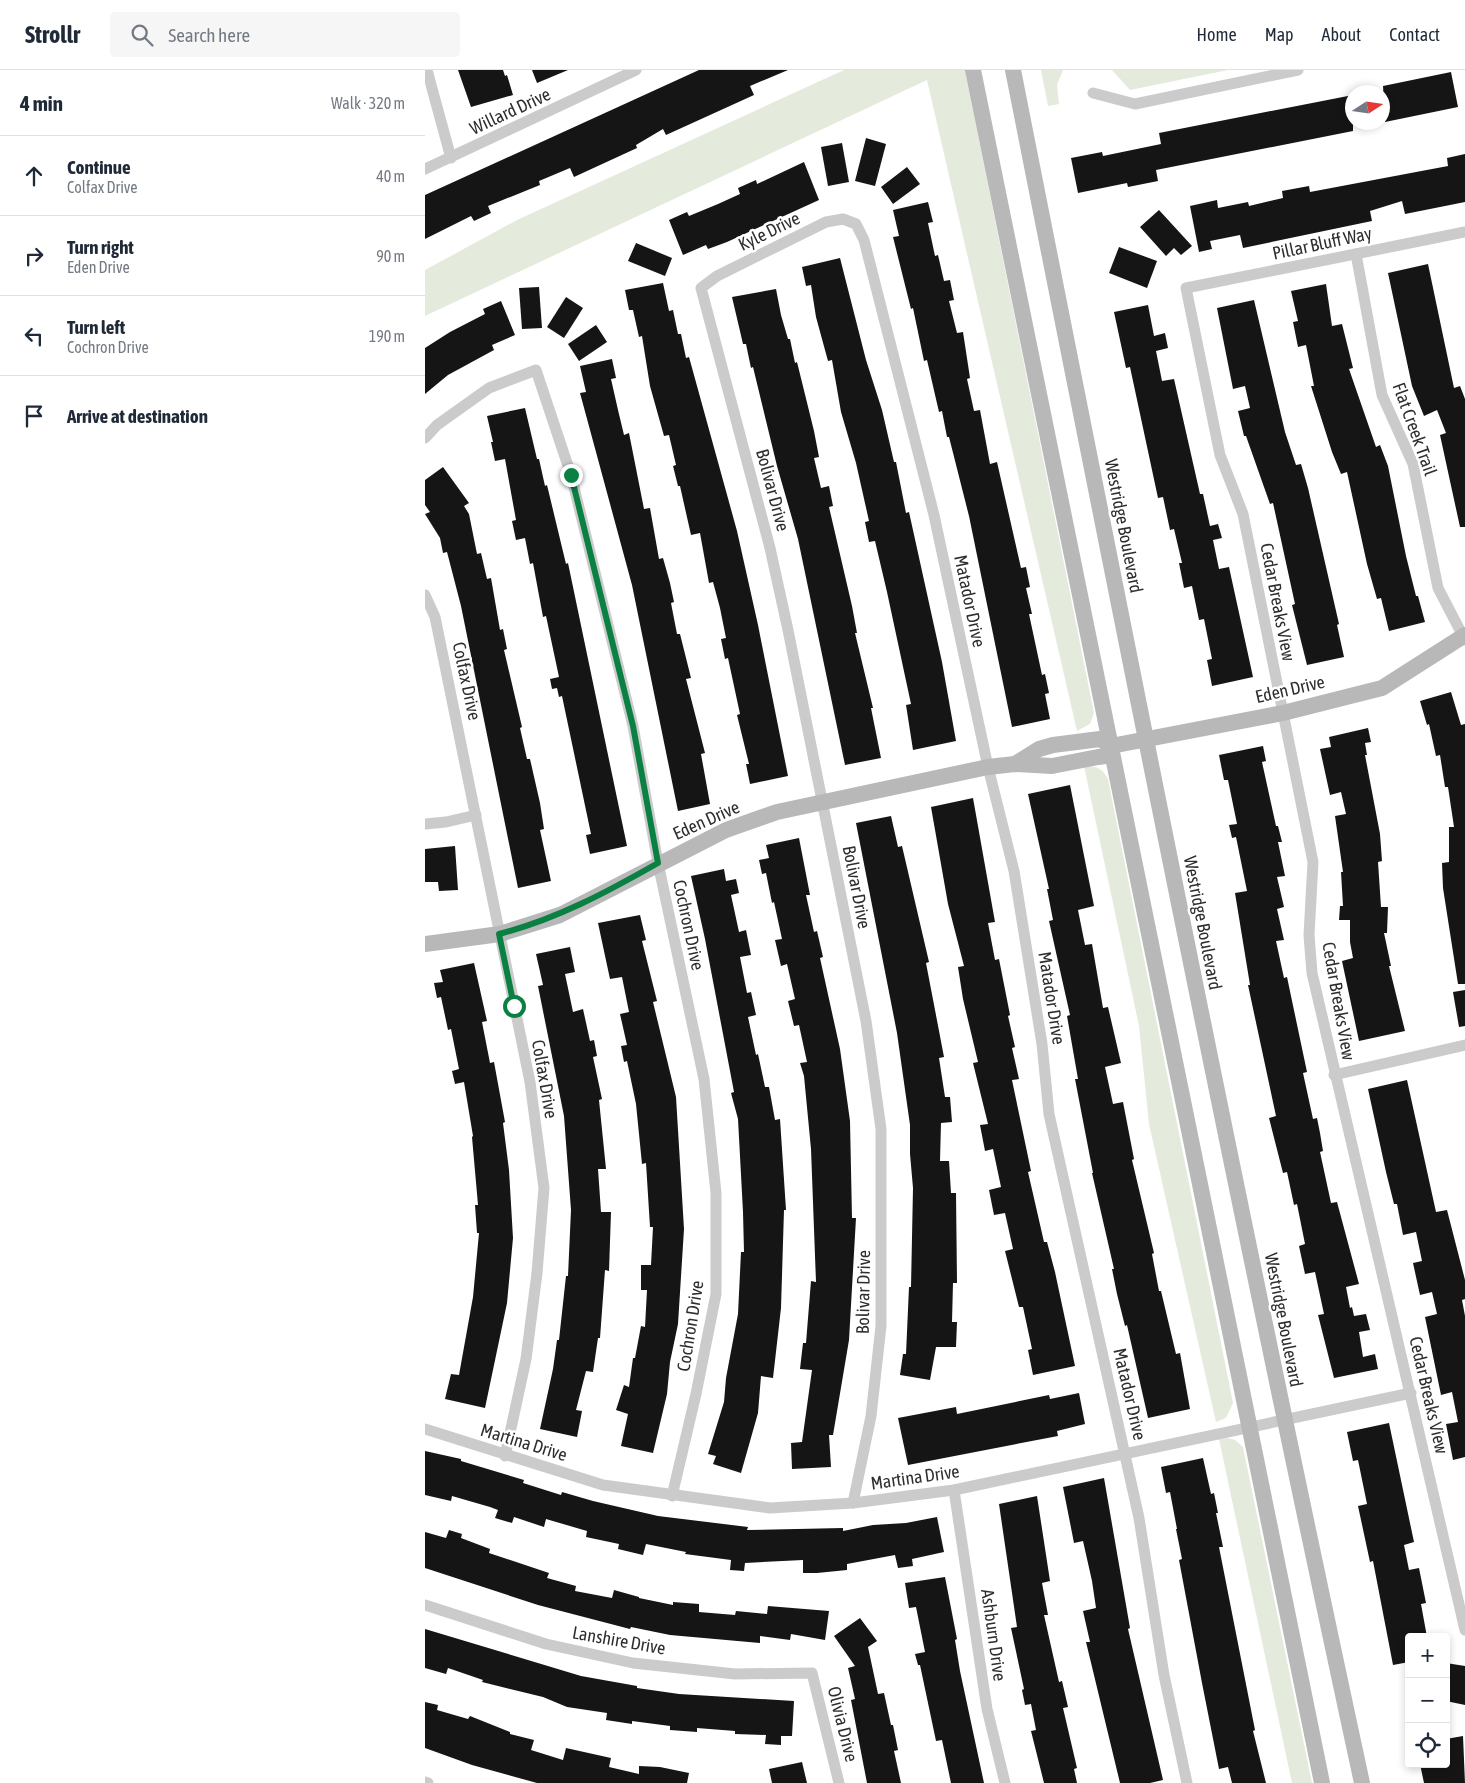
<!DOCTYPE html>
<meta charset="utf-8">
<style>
:root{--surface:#fff;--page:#f6f6f7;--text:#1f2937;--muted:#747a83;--line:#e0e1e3}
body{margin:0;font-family:"Asap Condensed",sans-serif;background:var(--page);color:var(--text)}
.controls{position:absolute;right:15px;bottom:15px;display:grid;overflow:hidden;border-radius:5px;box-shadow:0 2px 8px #0003}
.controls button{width:45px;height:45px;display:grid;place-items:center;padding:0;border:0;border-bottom:1px solid var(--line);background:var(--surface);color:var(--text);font:25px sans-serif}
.compass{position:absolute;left:920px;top:15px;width:45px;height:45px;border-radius:50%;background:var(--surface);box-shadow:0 2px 8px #0003;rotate:78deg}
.stop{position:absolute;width:15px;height:15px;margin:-11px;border:4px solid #0b8043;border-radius:50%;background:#fff}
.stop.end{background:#0b8043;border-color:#fff;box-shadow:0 1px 5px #0008}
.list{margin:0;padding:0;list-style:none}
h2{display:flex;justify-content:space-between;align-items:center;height:65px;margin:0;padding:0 20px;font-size:21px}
h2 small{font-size:16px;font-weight:400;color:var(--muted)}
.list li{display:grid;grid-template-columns:32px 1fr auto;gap:15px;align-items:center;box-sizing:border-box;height:80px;padding:0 20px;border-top:1px solid var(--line)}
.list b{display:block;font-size:19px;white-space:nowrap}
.list p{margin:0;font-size:16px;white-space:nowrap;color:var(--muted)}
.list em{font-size:16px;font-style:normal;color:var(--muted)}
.icon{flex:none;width:28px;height:28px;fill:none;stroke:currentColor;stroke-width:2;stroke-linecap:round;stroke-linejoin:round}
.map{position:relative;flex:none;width:1040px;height:1713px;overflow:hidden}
header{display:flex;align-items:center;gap:30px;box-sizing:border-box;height:70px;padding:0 25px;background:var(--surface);border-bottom:1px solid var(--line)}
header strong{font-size:24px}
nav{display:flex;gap:28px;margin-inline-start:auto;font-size:18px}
.search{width:350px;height:45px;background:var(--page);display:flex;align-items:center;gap:12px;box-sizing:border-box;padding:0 18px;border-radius:5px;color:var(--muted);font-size:19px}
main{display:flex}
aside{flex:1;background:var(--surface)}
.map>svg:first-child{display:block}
.green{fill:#e4ebdd}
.building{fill:#151515}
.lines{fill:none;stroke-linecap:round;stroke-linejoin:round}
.street{stroke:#cbcbcb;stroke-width:11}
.secondary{stroke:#b8b8b8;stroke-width:16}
.route{stroke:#0b8043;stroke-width:6}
.labels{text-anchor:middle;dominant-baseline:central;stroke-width:5;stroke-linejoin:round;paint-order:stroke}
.street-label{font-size:18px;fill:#2e2e2e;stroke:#fff}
</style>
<header>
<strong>Strollr</strong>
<div class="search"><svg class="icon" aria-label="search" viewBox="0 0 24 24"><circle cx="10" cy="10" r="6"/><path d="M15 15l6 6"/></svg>Search here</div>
<nav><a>Home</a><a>Map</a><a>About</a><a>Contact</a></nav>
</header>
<main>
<aside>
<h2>4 min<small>Walk · 320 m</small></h2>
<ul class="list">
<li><svg class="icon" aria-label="ahead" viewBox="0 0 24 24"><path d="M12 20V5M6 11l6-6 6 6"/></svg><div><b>Continue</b><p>Colfax Drive</p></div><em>40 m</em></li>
<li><svg class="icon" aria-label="right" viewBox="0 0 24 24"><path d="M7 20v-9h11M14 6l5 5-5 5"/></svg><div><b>Turn right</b><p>Eden Drive</p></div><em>90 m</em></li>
<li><svg class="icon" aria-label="left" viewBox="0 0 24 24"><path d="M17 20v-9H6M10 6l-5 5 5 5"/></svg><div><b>Turn left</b><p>Cochron Drive</p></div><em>190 m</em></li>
<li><svg class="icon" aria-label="arrive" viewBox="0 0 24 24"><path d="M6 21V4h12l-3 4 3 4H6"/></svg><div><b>Arrive at destination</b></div></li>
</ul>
</aside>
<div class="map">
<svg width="1040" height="1713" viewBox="0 0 1040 1713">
<rect width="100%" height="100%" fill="#fff"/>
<g class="green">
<polygon points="419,0 540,0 669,643 665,654 652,661 502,10 0,246 0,200 92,150"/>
<polygon points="616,0 638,0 632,15 634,34 623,36"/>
<polygon points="687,0 803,0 705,20"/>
<path d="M659,696c13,0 18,2 24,13l125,624 -7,15 -10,4 -67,-298 -10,-98z"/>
<polygon points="803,1368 810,1370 818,1377 887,1713 867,1713 794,1369"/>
</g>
<g class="building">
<polygon points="33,0 78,0 80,6 82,5 88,25 46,37"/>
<polygon points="107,0 143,0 112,13"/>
<polygon points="274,0 363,0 325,16 329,25 241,65 238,59 211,75 212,78 149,107 145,98 114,111 115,115 63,136 66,143 49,151 46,146 0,169 0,125"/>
<polygon points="1026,2 1033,37 960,52 958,16"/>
<polygon points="928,25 928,61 731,100 733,111 703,117 702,113 653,123 646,88 677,82 678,86 736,74 734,63"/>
<polygon points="441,68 461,74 450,116 430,111"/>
<polygon points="417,73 424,112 403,116 396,77"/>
<polygon points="1040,84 1040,132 980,144 977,131 945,141 947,151 818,178 815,165 785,171 787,179 774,182 765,136 792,130 793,138 823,132 824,136 858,128 857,121 884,116 885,122 1023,96 1022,88"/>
<polygon points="379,92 394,130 302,172 283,179 281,175 258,185 244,150 262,142 264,146 293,134 315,124 313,118 331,110 332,114"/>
<polygon points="482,97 495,114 468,134 456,117"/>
<polygon points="503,132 508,152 503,153 510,186 513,185 519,211 525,210 529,230 524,231 532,263 538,262 545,308 542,309 549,341 555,340 565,394 572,392 596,498 601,497 605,517 601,518 607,544 604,544 617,605 620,604 624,623 620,624 625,649 587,657 544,446 524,367 522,367 517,341 514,342 502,290 499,291 488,238 486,239 468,167 474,166 468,140"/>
<polygon points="734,140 767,176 756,185 749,178 741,186 715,157"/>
<polygon points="211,173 247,188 240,206 203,191"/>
<polygon points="694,177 732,191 722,218 684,203"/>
<polygon points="415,188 441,290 457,340 469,392 471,392 481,443 484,442 517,592 531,671 488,680 481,635 486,634 462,522 450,471 444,472 440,452 444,451 431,393 416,342 407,290 403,291 391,247 386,215 381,216 377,197"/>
<polygon points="1003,194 1029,318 1035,316 1040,329 1040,457 1035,457 1015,365 1021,363 1012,340 999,346 987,316 963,203"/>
<polygon points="238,213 244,241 248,240 253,264 256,264 261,288 264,287 312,461 333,555 363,706 325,714 321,694 324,694 312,645 315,644 303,588 300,589 296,569 301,568 295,538 288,512 284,513 275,463 266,465 255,416 253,416 248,396 251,395 244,365 239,366 225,316 217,266 214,267 208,240 204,240 200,220"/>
<polygon points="901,214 907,256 917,254 928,298 924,299 951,377 955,375 963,396 981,486 991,526 993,526 1000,552 964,561 956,528 952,529 942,494 922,402 916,404 907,382 886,316 889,316 881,275 873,277 868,252 873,251 866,221"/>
<polygon points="114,217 117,258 97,259 94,218"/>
<polygon points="351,219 356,245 363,269 365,269 370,293 372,292 389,361 394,387 389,388 396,418 404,416 408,436 404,437 427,536 432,563 430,563 448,638 446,638 456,688 420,695 373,469 352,396 328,297 326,298 321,274 318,274 307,227"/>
<polygon points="141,227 158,238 139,268 122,257"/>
<polygon points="829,230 860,362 871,395 876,394 883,418 914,554 912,555 919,587 882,595 867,535 870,534 848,433 845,434 821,366 819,366 813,341 825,338 820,316 808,319 792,238"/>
<polygon points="76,231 90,265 67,275 69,280 23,305 0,324 0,278 25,262 60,244 58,239"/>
<polygon points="723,235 729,266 740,263 743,278 731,281 737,311 749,309 775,424 778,424 785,456 793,454 797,468 788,470 794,499 804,497 828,607 787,616 782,590 787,589 779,549 774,550 767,516 759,518 754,493 757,493 749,459 745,460 738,427 733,428 705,297 701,298 689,242"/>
<polygon points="171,255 182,272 154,291 143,274"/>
<polygon points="187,289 191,308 186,309 193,340 199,365 204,363 219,439 225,438 234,489 238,488 245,513 249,532 246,533 252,564 255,564 266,608 261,609 280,683 276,684 285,734 253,741 207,515 155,323 161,322 155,296"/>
<polygon points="100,338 112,389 114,389 120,416 122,415 141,494 143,493 202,776 165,784 161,765 166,764 137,626 134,627 132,618 127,619 125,609 134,607 121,546 118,547 108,493 105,494 100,468 91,470 87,451 91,450 80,389 70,391 66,372 68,372 62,346"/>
<polygon points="18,397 44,433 39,436 44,444 52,484 56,483 62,509 66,508 75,560 78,559 82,579 79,580 97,657 95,658 102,689 105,689 115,733 119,759 115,760 126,811 93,818 36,536 22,482 18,483 15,468 0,444 5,442 0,435 0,410"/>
<polygon points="1026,622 1036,655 1040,654 1040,914 1033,914 1018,818 1017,793 1024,792 1024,757 1029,757 1023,717 1020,717 1015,685 1011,686 1004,654 1002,655 995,631"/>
<polygon points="943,658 946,672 940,673 942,685 940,685 955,764 957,791 953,792 956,837 963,837 962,863 959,863 966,896 964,896 980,961 934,971 917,891 928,888 925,872 925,850 914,850 915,836 918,836 916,802 918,802 910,746 921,744 916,722 905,725 895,679 906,677 904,667"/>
<polygon points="838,676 841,691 837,692 851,756 853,756 857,772 853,772 860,806 852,807 859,837 852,839 859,870 851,871 859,908 862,907 882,1002 878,1003 888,1049 892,1048 895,1063 898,1081 895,1082 906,1133 912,1132 934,1214 921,1217 925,1238 927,1237 929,1246 941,1244 945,1260 934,1262 938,1287 950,1284 953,1299 909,1308 893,1245 899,1244 890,1202 880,1204 874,1176 880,1174 872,1134 869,1135 862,1102 858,1103 844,1048 851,1046 823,915 825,915 810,823 822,821 811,767 807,768 804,755 812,754 803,710 799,710 794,685"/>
<polygon points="645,715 669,836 653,840 660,875 667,874 678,938 683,937 696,993 680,997 688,1034 698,1032 709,1089 707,1090 729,1183 727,1184 734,1221 736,1221 751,1284 755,1283 765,1339 723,1348 702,1255 700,1256 692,1224 687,1199 689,1199 667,1103 668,1103 650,1009 653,1009 642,946 645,945 624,851 628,850 622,819 624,819 603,724"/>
<polygon points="548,728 570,852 563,853 570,890 574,889 585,945 583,946 590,977 587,978 594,1009 587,1010 606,1101 603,1102 619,1172 622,1172 630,1202 650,1296 608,1305 603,1280 607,1279 598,1237 594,1237 580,1181 588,1179 580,1143 569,1145 564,1120 576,1117 568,1079 560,1081 555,1055 563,1054 548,993 553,992 538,929 533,897 539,896 523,834 506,737"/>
<polygon points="466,746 473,777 477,776 504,892 501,893 519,987 514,988 520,1027 525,1027 527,1052 516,1053 515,1091 524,1091 526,1123 531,1123 532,1213 528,1213 527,1252 532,1252 531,1277 511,1277 505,1310 475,1305 478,1284 481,1284 484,1217 486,1217 488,1118 485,1084 485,1055 472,963 431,753"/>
<polygon points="374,768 385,825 381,825 389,862 392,861 398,887 395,888 415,979 425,1051 427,1148 431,1148 424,1270 408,1365 404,1365 406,1397 367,1399 366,1373 377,1372 387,1300 375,1299 378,1273 381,1273 386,1211 391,1212 386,1079 379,1006 375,993 382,992 374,955 369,956 363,931 370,929 362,894 356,896 350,870 357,869 349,832 347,833 341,803 337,804 334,790 344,788 341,775"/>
<polygon points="30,776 33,820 14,821 13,812 0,812 0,779"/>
<polygon points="299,799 301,811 311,809 314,823 306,825 314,862 321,860 326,885 315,887 322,923 326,922 331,945 323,947 331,985 333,984 340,1017 344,1017 350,1050 355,1049 361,1140 359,1140 356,1238 348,1308 336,1306 333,1343 316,1403 288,1394 291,1386 283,1384 299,1332 301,1308 313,1244 316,1182 319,1182 318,1142 313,1049 306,1023 309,1022 280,869 266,806"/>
<polygon points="215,845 221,870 217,871 232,931 228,932 251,1027 259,1159 253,1254 245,1292 242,1324 228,1383 196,1376 203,1344 191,1340 199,1315 204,1317 208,1288 210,1288 216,1256 220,1257 222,1220 216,1220 216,1195 226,1195 228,1157 225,1157 221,1093 217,1094 211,1034 202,991 199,992 196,976 202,975 195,944 204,942 197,907 185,909 173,853"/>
<polygon points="145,877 150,902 140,904 148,942 158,939 165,971 169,970 172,986 168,987 177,1029 174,1030 181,1099 173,1099 176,1142 186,1142 184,1201 180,1200 175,1268 173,1268 168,1302 161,1301 151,1340 157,1341 152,1367 115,1359 128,1299 132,1270 134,1270 141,1206 143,1206 146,1140 139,1046 113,916 118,915 111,884"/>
<polygon points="49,893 62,951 57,952 65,993 69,992 80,1052 78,1053 84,1100 88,1168 82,1233 60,1338 20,1329 26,1304 34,1305 48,1227 54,1163 52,1163 50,1135 53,1135 47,1067 48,1066 39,1012 30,1014 27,1001 34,999 26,959 23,960 16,927 12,928 9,913 18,912 15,900"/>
<polygon points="1040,920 1040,956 1034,957 1028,922"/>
<polygon points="982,1010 1011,1142 1022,1140 1040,1210 1040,1229 1037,1230 1040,1246 1040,1387 1028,1390 1021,1354 1033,1352 1027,1322 1016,1325 1000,1247 1012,1244 1007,1222 995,1225 988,1193 997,1191 991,1162 978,1165 972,1134 969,1134 961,1102 943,1019"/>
<polygon points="654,1323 660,1354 632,1361 633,1366 483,1395 473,1348 531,1337 532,1344 624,1325 625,1329"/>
<polygon points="964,1353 989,1472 979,1475 984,1500 994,1498 1001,1533 996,1534 1002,1567 984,1567 984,1592 968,1595 948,1491 945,1492 933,1436 942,1434 933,1390 928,1391 922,1362"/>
<polygon points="0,1381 36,1389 36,1391 99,1410 98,1413 136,1425 137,1422 168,1431 233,1446 323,1457 322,1460 418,1458 418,1461 448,1455 481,1453 512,1447 519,1482 487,1489 488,1496 473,1498 470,1485 422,1494 422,1500 392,1503 378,1503 378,1490 320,1493 319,1501 305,1500 306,1490 260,1484 261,1482 221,1474 218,1485 193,1479 194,1474 161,1467 162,1461 121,1449 119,1457 89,1447 87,1453 70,1448 73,1440 65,1437 27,1426 26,1431 0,1425"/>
<polygon points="778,1388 786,1424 789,1423 793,1443 791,1443 798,1477 794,1477 830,1660 828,1661 841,1713 807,1713 803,1697 794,1699 777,1613 754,1490 757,1489 751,1459 752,1459 745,1422 741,1423 736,1397"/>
<polygon points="679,1408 705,1558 703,1559 738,1710 725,1713 695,1713 661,1572 665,1572 658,1541 671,1538 667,1511 658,1471 649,1473 638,1417"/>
<polygon points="612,1426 625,1511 617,1513 623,1545 619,1545 634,1612 637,1611 643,1637 638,1638 652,1698 649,1699 652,1713 619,1713 606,1661 611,1660 606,1634 600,1635 597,1620 599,1619 586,1558 592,1557 574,1434"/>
<polygon points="24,1460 37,1464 36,1468 65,1479 64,1483 124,1503 122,1508 151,1516 150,1521 187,1528 189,1520 214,1527 214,1528 248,1535 248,1532 274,1534 274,1542 310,1545 311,1541 342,1544 343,1536 404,1541 400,1570 366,1564 365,1570 335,1566 335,1573 245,1565 206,1557 205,1559 113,1535 0,1498 0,1462 21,1468"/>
<polygon points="520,1507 532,1569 530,1570 535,1601 559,1713 526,1713 517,1670 511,1671 495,1595 493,1595 490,1584 500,1582 491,1537 484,1538 480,1513"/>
<polygon points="435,1548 452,1571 443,1577 453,1624 459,1623 466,1655 468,1655 473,1680 469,1681 476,1713 442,1713 426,1630 430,1629 423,1598 430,1596 409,1566"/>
<polygon points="0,1559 156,1606 212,1616 212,1618 254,1624 369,1631 367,1666 356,1666 356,1675 340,1674 341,1665 310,1664 310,1661 272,1658 272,1662 245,1660 245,1656 207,1651 207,1654 181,1650 182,1643 142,1637 118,1627 57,1612 58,1610 23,1598 21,1604 0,1598"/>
<polygon points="1021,1593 1040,1596 1040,1635 1021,1631"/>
<polygon points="0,1632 13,1635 12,1640 43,1649 45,1646 85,1662 85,1664 109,1670 106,1680 138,1690 141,1678 186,1688 184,1697 214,1704 214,1696 235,1697 264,1703 262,1713 112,1713 47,1695 0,1678"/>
<polygon points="1038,1666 1040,1713 999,1713 995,1694 1021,1694 1021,1669"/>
<polygon points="377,1692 382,1713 347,1713 344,1699"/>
</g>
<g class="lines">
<g class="street">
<polyline points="2,0 26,88"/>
<polyline points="668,23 710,34 873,0"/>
<polyline points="0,99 211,0"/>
<polyline points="1040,162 761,218 795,385 818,444 888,792 884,865 887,903 1040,1560"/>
<polyline points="931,184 957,325 988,394 1013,518 1040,570"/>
<polyline points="0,368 12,355 64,318 111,300 146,405 208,656 233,793 279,1009 291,1123 291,1224 271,1324 247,1426"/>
<polyline points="0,525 10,547 105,1012 119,1118 112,1203 101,1289 80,1386"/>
<polyline points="0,754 21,752 51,745"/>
<polyline points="909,1005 1040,975"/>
<polyline points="0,1359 178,1415 345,1438 428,1433 529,1420 986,1323"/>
<polyline points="529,1420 562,1639 580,1713"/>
<polyline points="428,1433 446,1346 456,1256 456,1059 441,951 363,560 345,478 276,218 292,206 401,152 418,149 431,154 439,170 509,445 563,697 589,801 617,974 624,1044 714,1448 739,1605 762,1713"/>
<polyline points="0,1535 121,1574 208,1593 310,1604 387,1603 414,1713"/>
<polyline points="0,1712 3,1713"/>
</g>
<g class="secondary">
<polyline points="548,0 897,1713"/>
<path d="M588,0c113,572 226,1143 349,1713"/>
<polyline points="590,694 614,679 628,675 675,669 686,676 858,643 957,618 1040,565"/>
<polyline points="0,874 75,864 135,845 301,760 352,742 563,697 590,694 627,696 673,687 680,686 686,676"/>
</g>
</g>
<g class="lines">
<path class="route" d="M89,936l-15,-72c58,-15 108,-42 159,-71l-25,-137 -62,-251"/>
</g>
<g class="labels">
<g class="street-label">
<text transform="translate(85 41) rotate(-25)">Willard Drive</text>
<text transform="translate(344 161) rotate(-26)">Kyle Drive</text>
<text transform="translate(897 173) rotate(-12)">Pillar Bluff Way</text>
<text transform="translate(990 359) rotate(70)">Flat Creek Trail</text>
<text transform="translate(348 420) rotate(75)">Bolivar Drive</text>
<text transform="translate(699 456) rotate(79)">Westridge Boulevard</text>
<text transform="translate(545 531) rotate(78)">Matador Drive</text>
<text transform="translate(853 532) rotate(79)">Cedar Breaks View</text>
<text transform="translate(42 611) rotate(78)">Colfax Drive</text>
<text transform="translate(865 619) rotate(-13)">Eden Drive</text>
<text transform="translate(281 750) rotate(-24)">Eden Drive</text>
<text transform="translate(432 817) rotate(79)">Bolivar Drive</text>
<text transform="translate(778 853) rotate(79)">Westridge Boulevard</text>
<text transform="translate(264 855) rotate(78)">Cochron Drive</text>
<text transform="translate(627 928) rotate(81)">Matador Drive</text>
<text transform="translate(914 931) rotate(80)">Cedar Breaks View</text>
<text transform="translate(120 1009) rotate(80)">Colfax Drive</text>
<text transform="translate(438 1222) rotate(-89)">Bolivar Drive</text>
<text transform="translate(859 1250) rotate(79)">Westridge Boulevard</text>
<text transform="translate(265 1256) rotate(-81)">Cochron Drive</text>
<text transform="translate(705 1324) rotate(77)">Matador Drive</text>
<text transform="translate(1004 1325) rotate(77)">Cedar Breaks View</text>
<text transform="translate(99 1372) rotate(17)">Martina Drive</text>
<text transform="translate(490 1407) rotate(-8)">Martina Drive</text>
<text transform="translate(569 1565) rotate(82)">Ashburn Drive</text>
<text transform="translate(194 1570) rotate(10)">Lanshire Drive</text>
<text transform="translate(418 1654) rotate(76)">Olivia Drive</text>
</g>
</g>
</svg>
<div class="controls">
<button>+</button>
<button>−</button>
<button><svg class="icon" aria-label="locate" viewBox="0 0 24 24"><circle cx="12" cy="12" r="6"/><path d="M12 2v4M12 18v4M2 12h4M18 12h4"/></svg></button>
</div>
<svg class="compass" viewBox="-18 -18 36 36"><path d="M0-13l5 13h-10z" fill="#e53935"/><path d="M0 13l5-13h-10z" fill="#747a83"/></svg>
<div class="stop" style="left:89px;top:936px"></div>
<div class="stop end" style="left:146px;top:405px"></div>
</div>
</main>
